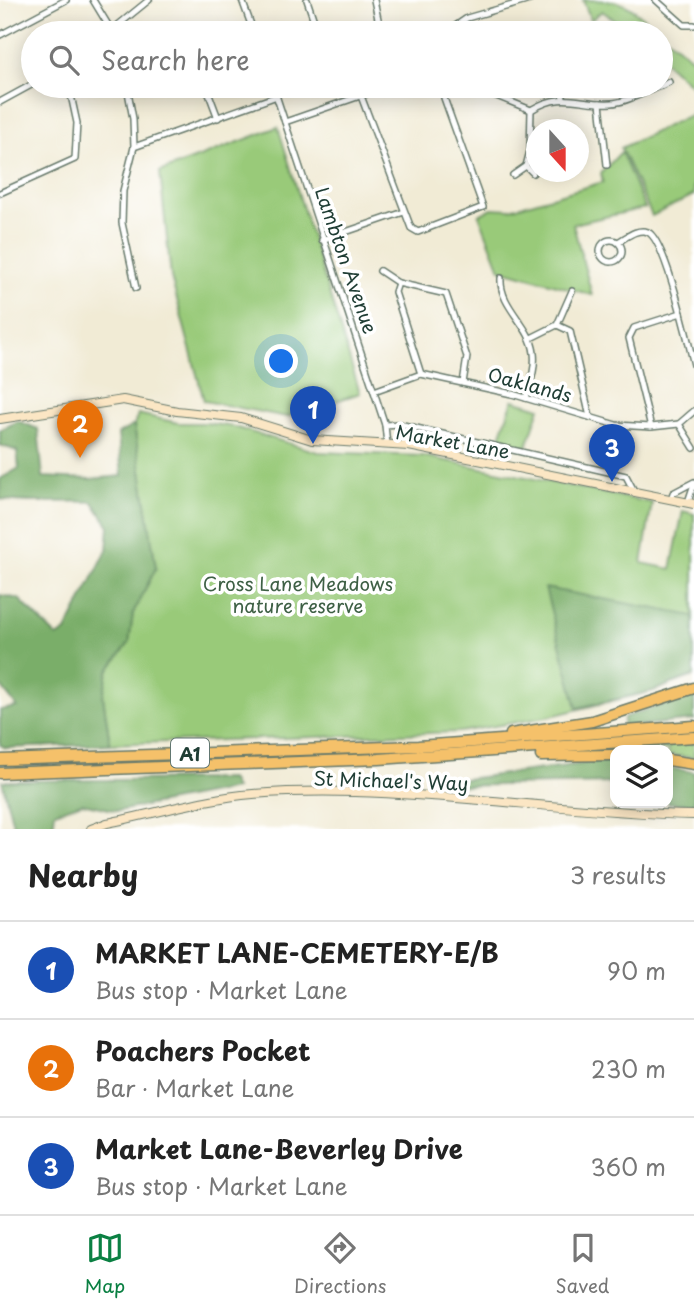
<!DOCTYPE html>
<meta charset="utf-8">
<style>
:root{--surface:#fff;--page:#f6f6f6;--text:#222;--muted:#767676;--line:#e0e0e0;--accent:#0b8043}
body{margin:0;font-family:"Playpen Sans",sans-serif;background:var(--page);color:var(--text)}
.controls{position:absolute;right:21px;bottom:21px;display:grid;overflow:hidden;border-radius:14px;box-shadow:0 4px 18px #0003}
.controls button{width:63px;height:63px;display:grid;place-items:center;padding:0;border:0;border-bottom:2px solid var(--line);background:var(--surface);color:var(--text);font:35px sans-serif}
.compass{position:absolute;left:526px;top:119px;width:63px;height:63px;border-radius:50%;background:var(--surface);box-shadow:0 4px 18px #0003;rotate:159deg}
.you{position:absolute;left:282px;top:362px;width:24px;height:24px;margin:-18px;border:5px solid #fff;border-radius:50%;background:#1a73e8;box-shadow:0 0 0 10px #1a73e833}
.badge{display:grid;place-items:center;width:46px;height:46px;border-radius:50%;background:var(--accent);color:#fff;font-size:23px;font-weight:700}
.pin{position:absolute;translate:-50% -58px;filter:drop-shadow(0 2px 4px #0008)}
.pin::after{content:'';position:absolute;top:37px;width:24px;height:21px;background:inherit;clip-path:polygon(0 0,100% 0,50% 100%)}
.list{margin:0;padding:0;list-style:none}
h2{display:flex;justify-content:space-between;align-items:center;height:91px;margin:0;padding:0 28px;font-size:30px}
h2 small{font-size:23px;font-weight:400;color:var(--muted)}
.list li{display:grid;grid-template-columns:46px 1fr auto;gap:21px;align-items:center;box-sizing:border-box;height:98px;padding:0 28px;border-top:2px solid var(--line)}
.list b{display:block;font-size:26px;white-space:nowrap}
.list p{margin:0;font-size:23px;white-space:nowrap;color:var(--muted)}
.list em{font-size:23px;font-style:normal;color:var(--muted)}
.icon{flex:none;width:38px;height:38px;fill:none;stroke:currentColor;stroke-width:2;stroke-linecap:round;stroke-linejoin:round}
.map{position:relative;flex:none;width:694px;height:829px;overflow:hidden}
.search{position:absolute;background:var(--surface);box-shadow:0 4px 18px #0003;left:21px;right:21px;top:21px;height:77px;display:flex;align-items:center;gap:18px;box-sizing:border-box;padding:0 24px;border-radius:38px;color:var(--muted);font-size:26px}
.sheet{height:385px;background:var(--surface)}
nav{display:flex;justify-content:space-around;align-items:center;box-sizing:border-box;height:98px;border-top:2px solid var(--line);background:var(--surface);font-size:19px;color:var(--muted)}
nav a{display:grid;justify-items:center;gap:4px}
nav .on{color:var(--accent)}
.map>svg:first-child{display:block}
.green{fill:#99ca79;stroke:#5c8456;stroke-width:2}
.forest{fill:#7aae69;stroke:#4c764e;stroke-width:2}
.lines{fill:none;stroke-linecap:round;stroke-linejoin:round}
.street-casing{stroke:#687a6c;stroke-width:8}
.secondary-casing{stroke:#687a6c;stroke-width:10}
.highway-casing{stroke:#687a6c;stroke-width:13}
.street{stroke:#fff;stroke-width:5}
.secondary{stroke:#fbe6c4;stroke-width:8}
.highway{stroke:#f5c16b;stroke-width:10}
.labels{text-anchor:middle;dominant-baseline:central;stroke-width:7;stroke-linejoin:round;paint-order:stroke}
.shield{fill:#fff;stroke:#627771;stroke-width:2}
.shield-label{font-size:18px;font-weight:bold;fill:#1f3d34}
.street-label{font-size:19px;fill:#1f3d34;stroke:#fff}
.park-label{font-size:19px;fill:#3e6045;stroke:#fff}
</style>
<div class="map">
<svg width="694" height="829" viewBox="0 0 694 829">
<rect width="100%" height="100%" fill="#fff"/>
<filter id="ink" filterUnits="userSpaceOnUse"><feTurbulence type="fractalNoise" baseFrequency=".0143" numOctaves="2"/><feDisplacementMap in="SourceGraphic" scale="14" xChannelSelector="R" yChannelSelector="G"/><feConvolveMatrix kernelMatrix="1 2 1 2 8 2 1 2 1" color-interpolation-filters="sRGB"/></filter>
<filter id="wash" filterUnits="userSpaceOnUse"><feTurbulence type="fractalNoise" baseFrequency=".00686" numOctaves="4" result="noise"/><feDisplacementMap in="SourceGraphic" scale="28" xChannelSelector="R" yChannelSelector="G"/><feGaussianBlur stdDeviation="1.57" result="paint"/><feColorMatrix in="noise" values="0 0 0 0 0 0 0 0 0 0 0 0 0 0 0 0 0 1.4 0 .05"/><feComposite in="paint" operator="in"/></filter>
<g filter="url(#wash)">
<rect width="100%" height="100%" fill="#f1ebd5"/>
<g class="green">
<path d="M583,0c47,0 43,4 78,33h-28l-31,-22 -11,9z"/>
<polygon points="661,33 694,60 694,88 661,58"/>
<polygon points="694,113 694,195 652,216 621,148"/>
<polygon points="278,127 360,393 287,417 204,401 171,277 160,172"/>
<polygon points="621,152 645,208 573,224 592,295 500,269 479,215 492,208 510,209 603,182 601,173"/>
<polygon points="513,400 540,408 526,449 498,442"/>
<polygon points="138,414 178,423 206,423 234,427 318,452 423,456 652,503 642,563 671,569 683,511 694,514 694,676 653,691 547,717 460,732 110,744 103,696 108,671 129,643 133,613 156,568 134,425"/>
<polygon points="694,743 694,758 668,755 668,750 606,750"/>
</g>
<g class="forest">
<path d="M18,421l20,8 5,48 48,2 31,-3 -4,-42 16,-9 22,143 -23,45 -4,30 -21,28 -5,25 7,48 -104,4 -6,-3v-35l17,-3 -17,-22v-90l19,4 38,38 9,-6 41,-81 2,-24 -16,-24c-32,-2 -62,3 -93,-3v-20l19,-11 -2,-17 -17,-6v-15z"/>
<polygon points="545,588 694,616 694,675 653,691 577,708"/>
<polygon points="694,695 694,720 623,727 624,717"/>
<polygon points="605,761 615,762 615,783 450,786 451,781"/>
<polygon points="668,768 694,772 694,804 668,803"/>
<polygon points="230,779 235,789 118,811 82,803 55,812 53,829 10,829 13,825 2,781"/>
</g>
</g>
<g filter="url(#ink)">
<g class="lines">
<g class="street-casing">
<g id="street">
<polyline points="93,0 113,33"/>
<polyline points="242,0 254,33"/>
<polyline points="307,0 313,18 308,33"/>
<polyline points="374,0 381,33"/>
<polyline points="656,0 684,25 694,25"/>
<polyline points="112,30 149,0"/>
<polyline points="445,33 467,18 530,0"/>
<polyline points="0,35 66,0"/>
<polyline points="127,86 133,119 134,147 123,191 122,223 136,288"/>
<polyline points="206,86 218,118"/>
<polyline points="273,86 385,425 387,445"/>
<path d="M472,86l59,24c33,-20 48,-5 81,-7 16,-1 34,-12 48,-17"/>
<polyline points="559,86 563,97"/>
<polyline points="627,86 630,97"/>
<polyline points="661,86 669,82"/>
<polyline points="361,96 411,228 418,232 483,207 444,98 446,86"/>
<polyline points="0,102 33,84"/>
<polyline points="600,103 607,165"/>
<polyline points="531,110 530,151 526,166 533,173"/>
<polyline points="285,122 389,86"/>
<polyline points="134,147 277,96"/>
<polyline points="513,175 526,166"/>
<polyline points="0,193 75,159 77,123 69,86"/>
<circle cx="611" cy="251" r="11"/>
<polyline points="322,240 404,212"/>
<path d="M618,242c9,-5 19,-14 30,-10 18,9 40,110 46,133"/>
<polyline points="380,271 398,283"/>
<path d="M501,278c-2,29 30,47 33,75 2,15 -4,31 -8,45"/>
<polyline points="557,325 572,291"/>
<polyline points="531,338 557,325 570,331 590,417"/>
<polyline points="421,374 395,292 398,283 446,294 467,357 463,383"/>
<polyline points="374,391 421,374 512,394 616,425 651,427 679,424"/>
<polyline points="679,424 694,448"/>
<polyline points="679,424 694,411"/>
<polyline points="385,425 399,424 626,476 634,491"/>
<polyline points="651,427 629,338 634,328 681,313"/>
<polyline points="671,499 673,493 694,482"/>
<polyline points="688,502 694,484"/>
</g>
</g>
<g class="secondary-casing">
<g id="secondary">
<polyline points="0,419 123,400 177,411 241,418 312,440 409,446 694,504"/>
<path d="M91,829l16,-6c48,-9 97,-25 146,-29 148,-11 294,18 441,21"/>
</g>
</g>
<g class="highway-casing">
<g id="highway">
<polyline points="511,734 592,721 694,688"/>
<polyline points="541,756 615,755"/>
<polyline points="0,760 418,746 694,726"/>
<polyline points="668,760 694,764"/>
<polyline points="0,773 379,759 694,737"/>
</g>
</g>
<use href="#street" class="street"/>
<use href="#secondary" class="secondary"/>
<use href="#highway" class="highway"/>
</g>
</g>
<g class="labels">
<rect class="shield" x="171" y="738.5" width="38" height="29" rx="5"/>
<g class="shield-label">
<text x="190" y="753">A1</text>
</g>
<g class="street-label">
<text transform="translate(347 260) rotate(71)">Lambton Avenue</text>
<text transform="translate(530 384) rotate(15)">Oaklands</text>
<text transform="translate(453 441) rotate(10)">Market Lane</text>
<text transform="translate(391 780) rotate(2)">St Michael's Way</text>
</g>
<g class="park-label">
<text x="298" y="583">Cross Lane Meadows<tspan x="298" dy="22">nature reserve</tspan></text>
</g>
</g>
</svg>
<div class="controls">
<button><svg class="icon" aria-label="layers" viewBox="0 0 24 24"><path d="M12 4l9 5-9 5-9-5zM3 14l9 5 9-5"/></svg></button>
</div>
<svg class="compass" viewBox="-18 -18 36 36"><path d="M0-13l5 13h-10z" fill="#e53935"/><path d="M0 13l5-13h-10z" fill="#767676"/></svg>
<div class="you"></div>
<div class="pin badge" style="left:313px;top:444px;background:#1a4fb4">1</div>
<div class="pin badge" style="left:80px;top:458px;background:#e8710a">2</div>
<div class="pin badge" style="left:612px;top:482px;background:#1a4fb4">3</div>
<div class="search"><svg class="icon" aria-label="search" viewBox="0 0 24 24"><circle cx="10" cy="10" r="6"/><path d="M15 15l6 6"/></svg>Search here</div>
</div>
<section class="sheet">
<h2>Nearby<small>3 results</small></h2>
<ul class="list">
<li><span class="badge" style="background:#1a4fb4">1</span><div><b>MARKET LANE-CEMETERY-E/B</b><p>Bus stop · Market Lane</p></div><em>90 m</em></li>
<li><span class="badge" style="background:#e8710a">2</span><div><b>Poachers Pocket</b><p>Bar · Market Lane</p></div><em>230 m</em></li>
<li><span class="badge" style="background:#1a4fb4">3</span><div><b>Market Lane-Beverley Drive</b><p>Bus stop · Market Lane</p></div><em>360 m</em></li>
</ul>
</section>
<nav>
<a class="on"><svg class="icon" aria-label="map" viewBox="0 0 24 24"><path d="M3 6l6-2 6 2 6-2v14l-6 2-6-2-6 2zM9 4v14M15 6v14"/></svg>Map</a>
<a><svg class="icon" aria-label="directions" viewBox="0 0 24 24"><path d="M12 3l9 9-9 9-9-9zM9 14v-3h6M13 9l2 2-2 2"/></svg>Directions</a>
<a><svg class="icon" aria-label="saved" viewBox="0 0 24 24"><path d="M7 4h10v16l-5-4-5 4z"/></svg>Saved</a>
</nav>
